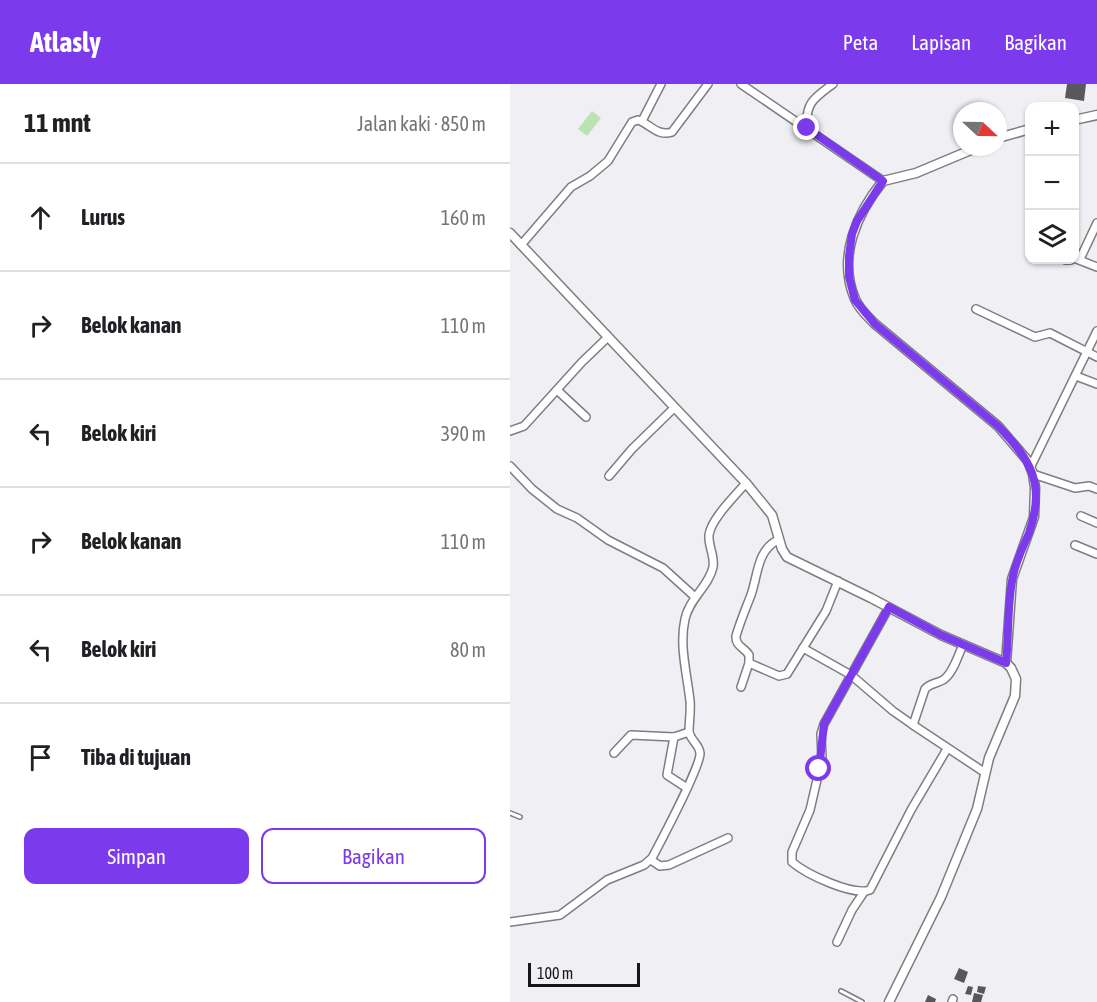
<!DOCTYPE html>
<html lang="id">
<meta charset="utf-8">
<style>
:root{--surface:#fff;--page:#f6f6f6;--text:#202124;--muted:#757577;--line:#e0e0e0;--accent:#7c3aed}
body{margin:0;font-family:"Asap Condensed",sans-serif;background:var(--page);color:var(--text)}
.controls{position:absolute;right:18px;top:18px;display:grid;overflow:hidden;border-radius:12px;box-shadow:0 2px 4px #0004}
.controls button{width:54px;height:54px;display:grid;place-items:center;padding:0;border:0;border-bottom:2px solid var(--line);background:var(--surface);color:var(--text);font:30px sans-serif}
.compass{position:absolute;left:443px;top:18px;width:54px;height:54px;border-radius:50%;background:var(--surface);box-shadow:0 2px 4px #0004;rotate:112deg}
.scale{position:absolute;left:18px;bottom:15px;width:112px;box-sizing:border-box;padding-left:6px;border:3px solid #171718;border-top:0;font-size:16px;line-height:21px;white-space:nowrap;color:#171718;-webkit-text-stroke:4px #f0f0f4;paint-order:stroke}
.stop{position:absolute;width:18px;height:18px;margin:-14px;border:4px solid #7c3aed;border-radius:50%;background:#fff}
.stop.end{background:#7c3aed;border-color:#fff;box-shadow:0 2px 6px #0008}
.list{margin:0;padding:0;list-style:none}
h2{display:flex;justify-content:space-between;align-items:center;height:78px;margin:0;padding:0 24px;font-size:26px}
h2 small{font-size:20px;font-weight:400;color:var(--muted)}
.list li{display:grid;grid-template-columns:39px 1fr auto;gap:18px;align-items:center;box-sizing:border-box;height:108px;padding:0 24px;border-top:2px solid var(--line)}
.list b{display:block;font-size:22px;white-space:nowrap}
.list em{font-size:20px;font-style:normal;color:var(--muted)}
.actions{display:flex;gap:12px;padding:18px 24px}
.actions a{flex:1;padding:14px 0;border:2px solid var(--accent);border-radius:12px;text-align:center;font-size:21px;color:var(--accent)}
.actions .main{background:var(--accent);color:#fff}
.icon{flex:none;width:33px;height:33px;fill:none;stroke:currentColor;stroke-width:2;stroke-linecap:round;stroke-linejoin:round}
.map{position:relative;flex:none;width:587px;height:918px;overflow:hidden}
header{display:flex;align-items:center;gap:36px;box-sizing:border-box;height:84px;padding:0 30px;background:var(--accent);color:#fff}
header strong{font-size:28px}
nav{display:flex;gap:33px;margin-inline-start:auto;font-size:21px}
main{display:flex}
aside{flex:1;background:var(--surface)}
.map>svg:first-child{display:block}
.green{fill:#bae3b1}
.building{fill:#58585b}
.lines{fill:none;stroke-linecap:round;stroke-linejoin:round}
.service-casing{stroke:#7e7e81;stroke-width:6}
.minor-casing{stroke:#7e7e81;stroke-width:10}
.tertiary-casing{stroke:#7e7e81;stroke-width:11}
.service{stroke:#fff;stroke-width:3}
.minor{stroke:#fff;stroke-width:7}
.tertiary{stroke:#fff;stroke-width:8}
.route{stroke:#7c3aed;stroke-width:8}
</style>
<header>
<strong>Atlasly</strong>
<nav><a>Peta</a><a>Lapisan</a><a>Bagikan</a></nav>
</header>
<main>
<aside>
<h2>11 mnt<small>Jalan kaki · 850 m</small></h2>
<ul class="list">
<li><svg class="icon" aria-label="ahead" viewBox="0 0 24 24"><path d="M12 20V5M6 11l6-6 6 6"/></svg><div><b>Lurus</b></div><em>160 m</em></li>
<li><svg class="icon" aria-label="right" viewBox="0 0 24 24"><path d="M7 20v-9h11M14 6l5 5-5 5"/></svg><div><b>Belok kanan</b></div><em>110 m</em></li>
<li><svg class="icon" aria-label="left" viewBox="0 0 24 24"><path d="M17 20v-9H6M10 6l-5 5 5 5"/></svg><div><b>Belok kiri</b></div><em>390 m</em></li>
<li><svg class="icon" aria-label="right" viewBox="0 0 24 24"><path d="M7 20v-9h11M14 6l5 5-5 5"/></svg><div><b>Belok kanan</b></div><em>110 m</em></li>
<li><svg class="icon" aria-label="left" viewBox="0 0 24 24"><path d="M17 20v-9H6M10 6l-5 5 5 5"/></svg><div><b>Belok kiri</b></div><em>80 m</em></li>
<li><svg class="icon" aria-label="arrive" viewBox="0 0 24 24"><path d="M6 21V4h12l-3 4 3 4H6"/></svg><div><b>Tiba di tujuan</b></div></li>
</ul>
<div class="actions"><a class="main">Simpan</a><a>Bagikan</a></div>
</aside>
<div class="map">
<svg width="587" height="918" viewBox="0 0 587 918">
<rect width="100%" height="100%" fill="#f0f0f4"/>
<polygon class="green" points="82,27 91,34 77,52 68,45"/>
<g class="building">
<polygon points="557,0 576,0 574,17 555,14"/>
<polygon points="449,884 458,888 454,899 444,895"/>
<polygon points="458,902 463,903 461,911 455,910"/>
<polygon points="468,902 476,903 474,910 467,908"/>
<polygon points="464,909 473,911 471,918 462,918"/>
<polygon points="418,911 426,915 425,918 415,918"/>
</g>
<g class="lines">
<g class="service-casing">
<g id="service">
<polyline points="0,729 10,733"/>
<polyline points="331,907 352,918"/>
</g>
</g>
<g class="minor-casing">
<g id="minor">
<polyline points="231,0 373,97"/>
<polyline points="132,37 151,0"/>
<path d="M297,44c-2,-25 7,-30 26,-44"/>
<path d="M11,161l50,-58 19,-11 18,-15 24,-39 6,-2c12,4 20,17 34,12l36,-48"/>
<polyline points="564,174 587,183"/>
<polyline points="570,175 587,139"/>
<polyline points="555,176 561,176"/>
<polyline points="466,225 525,253 540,249 587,273"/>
<polyline points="566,292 587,300"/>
<polyline points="47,306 76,333"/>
<polyline points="0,347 14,342 72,278 97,254"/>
<polyline points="0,382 22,405 47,425 67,434 98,456 153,484 185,513"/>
<polyline points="521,382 587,247"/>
<polyline points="523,390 565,404 579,402 587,405"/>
<polyline points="99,392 122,365 164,324"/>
<polyline points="571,432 587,439"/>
<polyline points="565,461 587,470"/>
<path d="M379,523l-65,117 -3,10 1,24 -12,52 -18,42v10c14,12 60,34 78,28l41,-80 36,-61"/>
<path d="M293,564l48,27 42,36 20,14 12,-36c5,-6 11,-5 18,-9 10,-6 15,-25 20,-35"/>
<polyline points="239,579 269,592 277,590 316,527 328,497"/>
<path d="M231,603l8,-24v-8c-4,-7 -14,-9 -13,-19 4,-14 10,-28 15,-41 7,-20 6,-45 27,-55"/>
<polyline points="403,641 474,688"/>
<polyline points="164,653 157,691 177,704"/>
<polyline points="104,669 121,651 164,653 179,648"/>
<polyline points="141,776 150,782 159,781 218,754"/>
<path d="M0,838l50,-7 47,-35 37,-15 8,-7c9,-17 49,-93 48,-105 -1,-9 -9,-12 -11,-21 0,-10 2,-21 1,-31 -3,-28 -11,-55 -5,-82 4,-20 24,-33 28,-52 2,-11 -5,-21 -4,-32 2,-16 26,-39 37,-52"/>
<polyline points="327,858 342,826 354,808"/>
<polyline points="442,918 443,915"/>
</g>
</g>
<g class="tertiary-casing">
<g id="tertiary">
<polyline points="564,36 587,31"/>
<polyline points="488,54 520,45"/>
<path d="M468,63l-62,26 -33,8c-26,32 -46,76 -28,118 4,10 13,18 20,25l123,102 30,35 5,13 2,14 -1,29 -22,62 -6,84"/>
<polyline points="0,149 236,399 262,431 272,465 277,473 361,514 431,551 496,579 501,584 506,595 505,612 479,674 467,725 431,813 379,918"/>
</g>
</g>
<use href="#service" class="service"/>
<use href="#minor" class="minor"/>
<use href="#tertiary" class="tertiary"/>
</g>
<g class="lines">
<path class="route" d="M297,44l76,53 -26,40 -5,13 -3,22v21l6,23 20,24 123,102c33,34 48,58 31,107 -6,14 -13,28 -16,43 -6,27 -4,59 -7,87l-65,-28 -52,-28 -65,117 -5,45"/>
</g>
</svg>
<div class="controls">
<button>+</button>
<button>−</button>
<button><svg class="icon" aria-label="layers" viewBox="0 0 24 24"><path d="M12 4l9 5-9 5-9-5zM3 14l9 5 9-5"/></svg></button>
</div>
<svg class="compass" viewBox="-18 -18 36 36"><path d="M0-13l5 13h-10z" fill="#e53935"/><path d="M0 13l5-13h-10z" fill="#757577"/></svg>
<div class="scale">100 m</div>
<div class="stop" style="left:309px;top:685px"></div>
<div class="stop end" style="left:297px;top:44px"></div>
</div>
</main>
